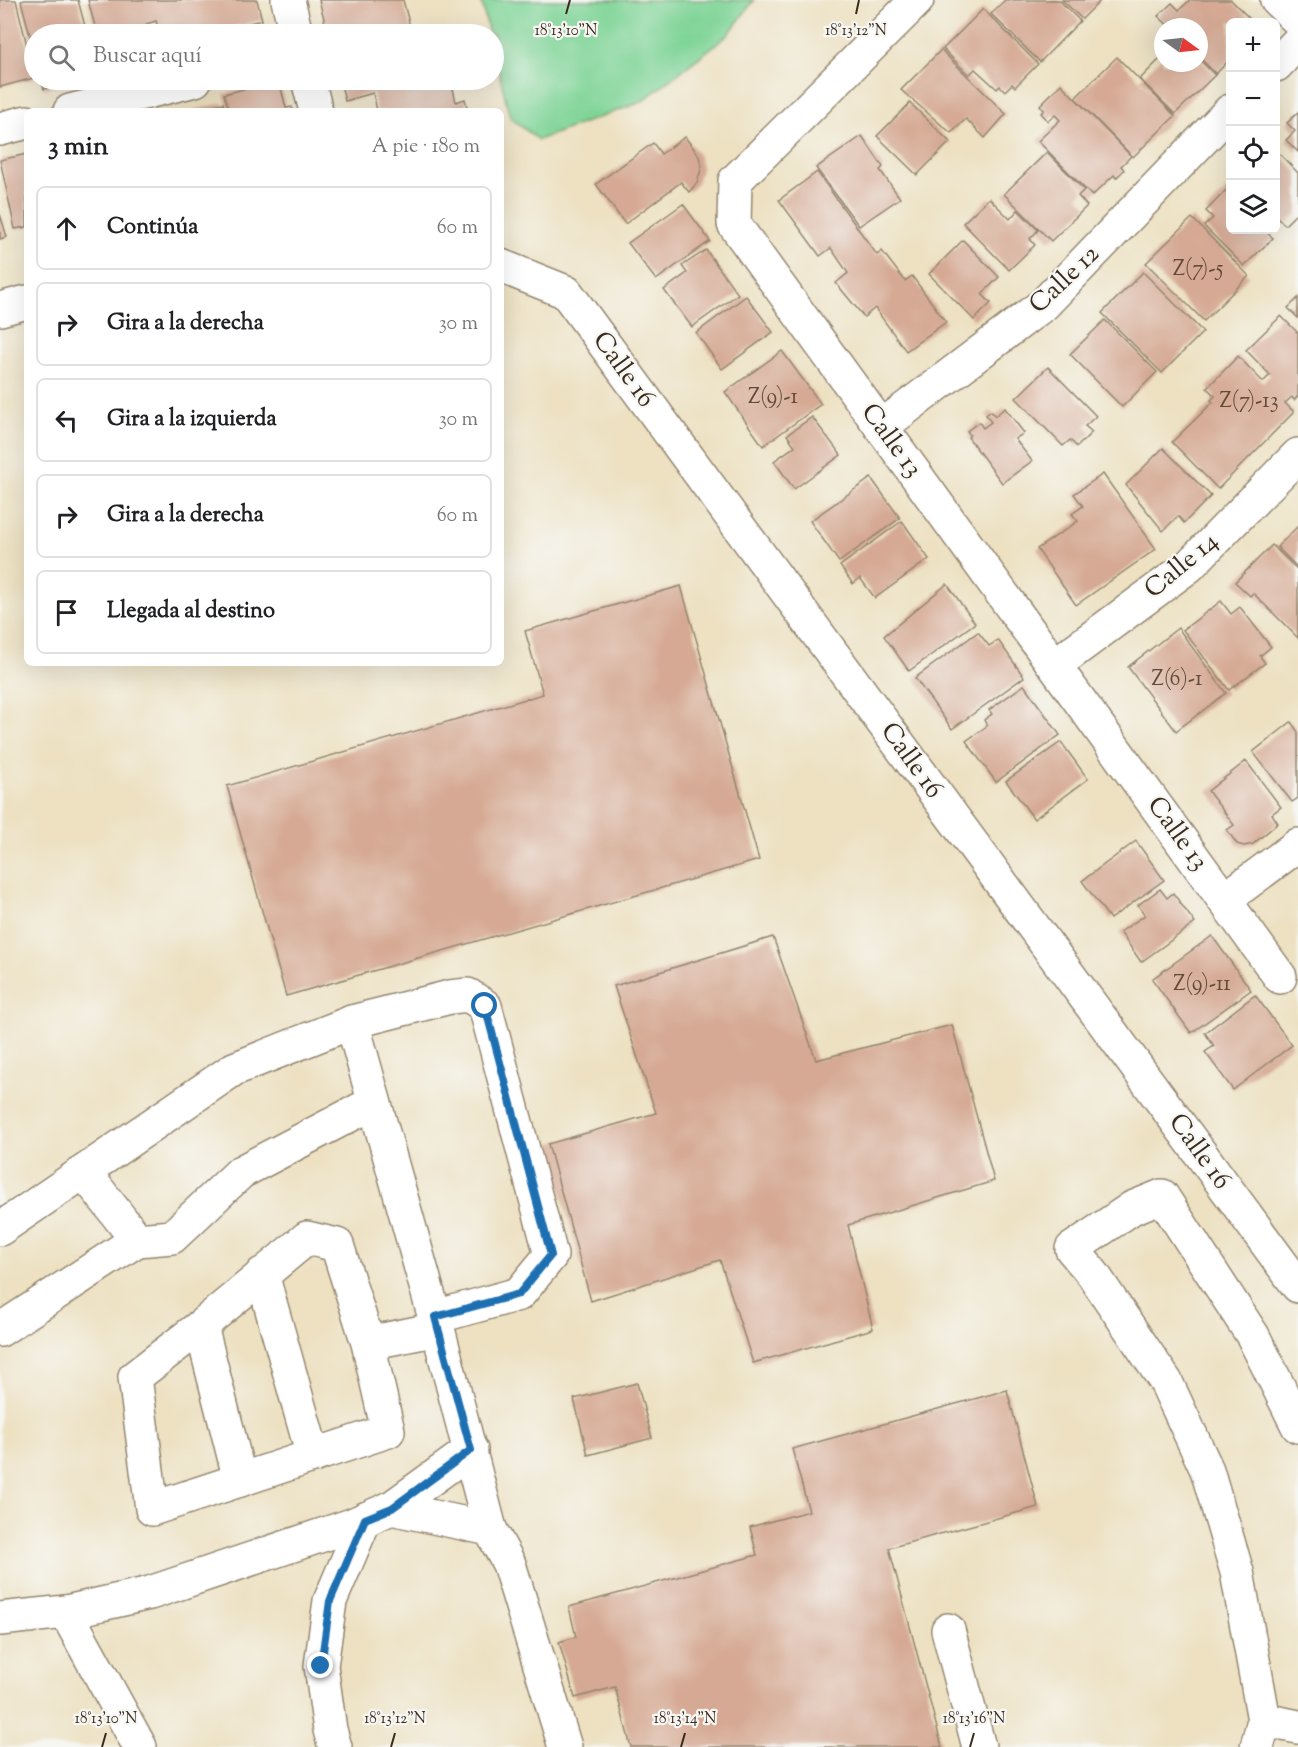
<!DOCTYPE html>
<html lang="es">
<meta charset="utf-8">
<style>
:root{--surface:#fff;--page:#f2f2f2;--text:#202124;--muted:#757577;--line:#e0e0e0}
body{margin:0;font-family:"Sorts Mill Goudy",serif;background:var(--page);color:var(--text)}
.controls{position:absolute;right:18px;top:18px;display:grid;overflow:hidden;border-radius:9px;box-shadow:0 6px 24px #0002}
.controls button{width:54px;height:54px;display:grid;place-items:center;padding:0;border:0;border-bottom:2px solid var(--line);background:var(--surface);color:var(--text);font:30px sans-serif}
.compass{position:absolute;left:1154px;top:18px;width:54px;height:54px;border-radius:50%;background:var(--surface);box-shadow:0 6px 24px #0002;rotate:105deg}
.stop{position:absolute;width:18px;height:18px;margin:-14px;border:4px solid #1f6fb2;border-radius:50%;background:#fff}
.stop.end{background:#1f6fb2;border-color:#fff;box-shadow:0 2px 6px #0008}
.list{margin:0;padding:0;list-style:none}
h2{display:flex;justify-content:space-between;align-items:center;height:78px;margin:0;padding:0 24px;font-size:26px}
h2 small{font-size:20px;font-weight:400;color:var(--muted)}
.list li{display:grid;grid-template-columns:39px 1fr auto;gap:18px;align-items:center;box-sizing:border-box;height:84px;margin:0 12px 12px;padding:0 12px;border:2px solid var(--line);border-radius:9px}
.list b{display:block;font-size:22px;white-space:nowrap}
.list em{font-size:20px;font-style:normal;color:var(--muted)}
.icon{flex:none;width:33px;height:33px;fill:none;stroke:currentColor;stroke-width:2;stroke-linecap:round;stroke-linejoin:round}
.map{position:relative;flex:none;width:1298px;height:1747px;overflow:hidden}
.search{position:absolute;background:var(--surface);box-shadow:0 6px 24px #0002;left:24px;top:24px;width:480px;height:66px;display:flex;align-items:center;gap:15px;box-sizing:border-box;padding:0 21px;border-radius:33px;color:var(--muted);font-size:22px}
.panel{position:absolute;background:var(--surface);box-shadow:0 6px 24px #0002;left:24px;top:108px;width:480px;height:558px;border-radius:9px}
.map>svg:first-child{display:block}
.green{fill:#7fd497;stroke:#5d7f5a;stroke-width:1.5}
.building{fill:#d5a993}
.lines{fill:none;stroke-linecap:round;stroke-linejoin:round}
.minor-casing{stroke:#948670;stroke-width:36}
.minor{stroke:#fff;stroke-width:33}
.route{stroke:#1f6fb2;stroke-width:8}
.ticks{fill:none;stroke:#3b2a1e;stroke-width:2}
.labels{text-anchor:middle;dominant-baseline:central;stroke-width:4.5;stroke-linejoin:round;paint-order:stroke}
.number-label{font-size:22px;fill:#624a3b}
.street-label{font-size:26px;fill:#3b2a1e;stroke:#f6f6f2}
.ticks-label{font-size:15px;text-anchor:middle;fill:#3b2a1e;stroke:#f6f6f2;stroke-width:4.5;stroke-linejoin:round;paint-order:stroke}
</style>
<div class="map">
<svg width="1298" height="1747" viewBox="0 0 1298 1747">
<rect width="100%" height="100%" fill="#f6f6f2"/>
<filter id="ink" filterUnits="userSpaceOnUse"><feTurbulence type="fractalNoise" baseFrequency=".0167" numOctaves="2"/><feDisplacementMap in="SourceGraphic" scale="12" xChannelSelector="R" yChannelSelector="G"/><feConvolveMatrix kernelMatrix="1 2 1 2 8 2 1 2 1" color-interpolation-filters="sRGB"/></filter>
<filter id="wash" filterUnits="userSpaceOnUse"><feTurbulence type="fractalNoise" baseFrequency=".008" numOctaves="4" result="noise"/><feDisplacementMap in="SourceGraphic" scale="24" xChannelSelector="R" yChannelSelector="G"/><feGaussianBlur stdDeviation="1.35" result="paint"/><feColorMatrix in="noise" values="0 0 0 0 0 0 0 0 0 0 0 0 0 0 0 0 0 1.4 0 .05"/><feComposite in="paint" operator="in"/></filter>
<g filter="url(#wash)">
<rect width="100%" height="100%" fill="#ede1c2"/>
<polygon class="green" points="481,0 754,0 728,35 641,102 538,140 510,117 494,52 494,34 489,34"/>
<g id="blocks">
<g class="building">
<polygon points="0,0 16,0 34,75 34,78 0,87"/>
<polygon points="25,0 78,0 87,34 34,34 34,50 21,1"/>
<polygon points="88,0 257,0 262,20 204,34 160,34 156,21 146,24 149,34 97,34"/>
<polygon points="319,0 403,0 412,34 328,34"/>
<polygon points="1005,0 1059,0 1080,21 1040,62 991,14"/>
<polygon points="1062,0 1101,0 1082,19"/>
<polygon points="1190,0 1231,0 1253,22 1230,22 1230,59 1216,74 1199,57 1199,27 1170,27 1158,16 1172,3 1179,10"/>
<polygon points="983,9 1038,64 1015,87 1012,84 1005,91 1000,86 997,89 975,69 969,75 943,49"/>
<polygon points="941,50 1006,114 985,138 966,119 951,133 901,90"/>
<polygon points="1163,56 1163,63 1199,63 1199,59 1215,75 1175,114 1140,79"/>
<polygon points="1117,57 1175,116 1133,157 1075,98"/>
<polygon points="41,80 78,80 44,89"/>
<polygon points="279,80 286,108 292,107 293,111 229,111 224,94"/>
<polygon points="340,80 451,80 456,102 465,99 468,111 377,111 373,93 345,101"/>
<polygon points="1061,84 1131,156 1121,166 1124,170 1116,178 1114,175 1092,196 1038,141 1060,120 1055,115 1048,121 1041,113 1044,110 1040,105"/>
<polygon points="223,103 225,111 194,111 194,110"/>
<polygon points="910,103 950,142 917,175 877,136"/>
<polygon points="1298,112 1298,152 1286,140 1295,131 1287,123"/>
<polygon points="862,136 883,167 880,170 900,198 859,226 816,168"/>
<polygon points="685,137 698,154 702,166 697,183 689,192 681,182 625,224 596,184 653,143 661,154"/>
<polygon points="1276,150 1298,173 1298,212 1285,225 1276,216"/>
<polygon points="1047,152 1084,190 1078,196 1087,206 1051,241 1004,194"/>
<polygon points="27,154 27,227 15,229 0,160"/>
<polygon points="817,172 877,255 882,251 905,281 912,276 946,322 906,351 875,308 864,317 836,283 848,273 831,248 820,256 779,200"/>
<polygon points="1230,186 1230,230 1264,230 1273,238 1244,266 1204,226 1213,218 1206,211"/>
<polygon points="989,198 1010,219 1018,210 1038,230 1030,239 1035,245 1009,270 963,223"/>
<polygon points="683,204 710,241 656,280 628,243"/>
<polygon points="0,214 7,237 0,239"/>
<polygon points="1192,218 1249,276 1204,321 1146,263"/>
<polygon points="963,240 999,277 982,294 991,303 974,320 929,274"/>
<polygon points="706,250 738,294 692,327 664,290 687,273 682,266"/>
<polygon points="1143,272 1203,332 1162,373 1102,313"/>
<polygon points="746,296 773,332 722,369 696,333"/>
<polygon points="1298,298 1298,318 1288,308"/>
<polygon points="1281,316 1298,333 1298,396 1294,400 1292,397 1285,403 1294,412 1218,489 1172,442 1213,402 1211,400 1215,396 1207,388 1238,356 1263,382 1270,375 1246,350"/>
<polygon points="1105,320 1157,372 1122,407 1070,354"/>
<polygon points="782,351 821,404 763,446 725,392"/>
<polygon points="1048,367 1096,416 1085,426 1092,432 1077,447 1070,440 1063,446 1016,398"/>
<polygon points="1005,408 1024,433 1015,439 1032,461 1002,483 968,437 970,435 967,431 979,422 983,428 991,422 986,415 991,411 995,416"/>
<polygon points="812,417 841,455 794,489 774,461 795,446 787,435"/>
<polygon points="1163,448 1211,496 1184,523 1178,516 1163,531 1126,485"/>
<polygon points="1103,474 1156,549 1076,605 1037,549 1078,521 1072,514 1083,506 1074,494"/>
<polygon points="871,478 900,518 839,562 810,521"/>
<polygon points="902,521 929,559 875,598 860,578 853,584 840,566"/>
<polygon points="1298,526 1298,568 1277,547"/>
<polygon points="1272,545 1298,570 1298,638 1253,593 1250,596 1235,582"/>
<polygon points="947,584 975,623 909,671 884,636"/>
<polygon points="681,586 759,860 286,996 227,786 543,694 525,631"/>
<polygon points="1221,601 1231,614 1240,607 1271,647 1260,656 1265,663 1229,690 1183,630"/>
<polygon points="1178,628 1226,693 1176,731 1128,667"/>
<polygon points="978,632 989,646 998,640 1024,677 952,729 915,678"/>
<polygon points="1024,685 1060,735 996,782 966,741 987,726 984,720 992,714 989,710"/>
<polygon points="1291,722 1298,732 1298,798 1292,802 1253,752"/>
<polygon points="1061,742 1088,779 1034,819 1006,781"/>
<polygon points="1246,761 1281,807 1272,814 1278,823 1253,844 1244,846 1237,844 1227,830 1234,825 1208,791"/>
<polygon points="1136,841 1164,880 1110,919 1082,881"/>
<polygon points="1160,889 1167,898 1173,893 1195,923 1141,962 1120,932 1145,915 1138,905"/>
<polygon points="1212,936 1251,990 1191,1033 1152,979"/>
<polygon points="773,937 816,1060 952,1025 994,1181 848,1225 873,1329 753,1363 720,1260 591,1301 548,1144 656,1113 614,986"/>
<polygon points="1255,995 1292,1045 1233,1090 1205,1052 1214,1046 1205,1033"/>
<polygon points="637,1383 652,1438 588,1455 574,1399"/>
<polygon points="1007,1390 1038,1507 889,1548 942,1747 631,1747 615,1687 575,1698 559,1642 576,1637 569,1607 757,1555 750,1527 809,1511 792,1449"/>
</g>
</g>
</g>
<g filter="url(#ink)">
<use href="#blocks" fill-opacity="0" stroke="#948670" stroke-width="1.5"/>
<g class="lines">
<g class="minor-casing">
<g id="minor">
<polyline points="288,0 296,34"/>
<polyline points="917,0 735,181 734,224 1280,977"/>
<polyline points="1277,0 1298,20"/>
<polyline points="1276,65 1298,42"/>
<polyline points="308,80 316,111"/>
<polyline points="70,111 195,80"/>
<polyline points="0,129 27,122"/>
<polyline points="501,266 566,292 1298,1286"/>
<polyline points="0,309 27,302"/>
<polyline points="881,427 1044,304 1230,111"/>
<polyline points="1055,665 1189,566 1298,455"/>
<polyline points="1224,900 1298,845"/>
<polyline points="352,1022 450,997 468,995 485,1006 551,1255 519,1294 435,1317"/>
<polyline points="0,1229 234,1069 352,1022 438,1329 490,1529"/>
<polyline points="137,1240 172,1237 241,1172 373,1103"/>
<polyline points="262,1274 313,1456"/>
<polyline points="201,1326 240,1480"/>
<polyline points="0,1330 137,1240 84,1172"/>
<polyline points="368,1343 388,1431 152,1509 135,1377 201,1326 307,1238 337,1245 368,1343 438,1329"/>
<polyline points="391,1508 471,1450"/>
<polyline points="66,1612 140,1747"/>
<polyline points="0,1619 66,1612 150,1593 352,1525 391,1508 490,1529 509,1564 565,1747"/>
<polyline points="948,1630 979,1747"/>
<polyline points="1264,1720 1298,1727"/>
<polyline points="335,1747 330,1730 321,1666 330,1601 365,1519"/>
<polyline points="1257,1747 1264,1720 1237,1572 1207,1470 1166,1382 1093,1274 1072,1249 1132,1208 1162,1196 1253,1336 1298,1426"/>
</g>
</g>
<use href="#minor" class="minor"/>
</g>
</g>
<g class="lines" filter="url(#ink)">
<polyline class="route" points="321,1666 330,1601 365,1519 392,1508 471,1450 435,1317 519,1294 551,1255 485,1006"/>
</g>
<path class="ticks" d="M566,14l4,-14M856,14l3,-14M102,1747l4,-14M391,1747l4,-14M681,1747l4,-14M970,1747l4,-14"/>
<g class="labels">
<g class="number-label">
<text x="1198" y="270">Z(7)-5</text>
<text x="773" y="398">Z(9)-1</text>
<text x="1249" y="402">Z(7)-13</text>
<text x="1177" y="680">Z(6)-1</text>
<text x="1202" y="985">Z(9)-11</text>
</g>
<g class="street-label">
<text transform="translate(1065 280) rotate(-44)">Calle 12</text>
<text transform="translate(623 370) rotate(54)">Calle 16</text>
<text transform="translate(891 441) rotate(54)">Calle 13</text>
<text transform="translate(1182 566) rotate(-40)">Calle 14</text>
<text transform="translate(911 761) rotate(54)">Calle 16</text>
<text transform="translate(1177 834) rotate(54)">Calle 13</text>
<text transform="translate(1199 1152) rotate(54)">Calle 16</text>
</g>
</g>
<g class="ticks-label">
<text x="566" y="35">18°13'10"N</text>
<text x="856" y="35">18°13'12"N</text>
<text x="106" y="1723">18°13'10"N</text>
<text x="395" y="1723">18°13'12"N</text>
<text x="685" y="1723">18°13'14"N</text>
<text x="974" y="1723">18°13'16"N</text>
</g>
</svg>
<div class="controls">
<button>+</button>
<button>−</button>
<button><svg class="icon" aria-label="locate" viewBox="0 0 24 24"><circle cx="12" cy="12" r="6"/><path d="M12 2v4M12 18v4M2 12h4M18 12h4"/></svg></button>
<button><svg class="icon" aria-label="layers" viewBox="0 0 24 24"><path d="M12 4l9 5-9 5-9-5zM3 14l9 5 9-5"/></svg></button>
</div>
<svg class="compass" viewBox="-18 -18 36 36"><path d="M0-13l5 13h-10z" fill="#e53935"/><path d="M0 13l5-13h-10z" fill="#757577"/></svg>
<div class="stop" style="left:485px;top:1006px"></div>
<div class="stop end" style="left:321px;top:1666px"></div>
<div class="search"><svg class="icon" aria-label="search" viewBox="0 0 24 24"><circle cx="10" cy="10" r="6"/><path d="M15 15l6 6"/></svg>Buscar aquí</div>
<section class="panel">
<h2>3 min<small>A pie · 180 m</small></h2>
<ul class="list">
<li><svg class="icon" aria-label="ahead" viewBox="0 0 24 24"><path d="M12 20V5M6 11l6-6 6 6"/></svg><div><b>Continúa</b></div><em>60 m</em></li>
<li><svg class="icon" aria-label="right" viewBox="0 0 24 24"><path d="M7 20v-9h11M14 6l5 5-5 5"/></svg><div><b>Gira a la derecha</b></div><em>30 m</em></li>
<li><svg class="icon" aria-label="left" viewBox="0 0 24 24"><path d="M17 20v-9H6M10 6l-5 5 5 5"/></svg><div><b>Gira a la izquierda</b></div><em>30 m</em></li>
<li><svg class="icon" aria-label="right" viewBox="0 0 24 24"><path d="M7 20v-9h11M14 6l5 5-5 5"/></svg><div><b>Gira a la derecha</b></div><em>60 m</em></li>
<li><svg class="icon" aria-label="arrive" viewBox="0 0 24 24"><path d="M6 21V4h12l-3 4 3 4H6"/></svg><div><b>Llegada al destino</b></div></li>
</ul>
</section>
</div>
